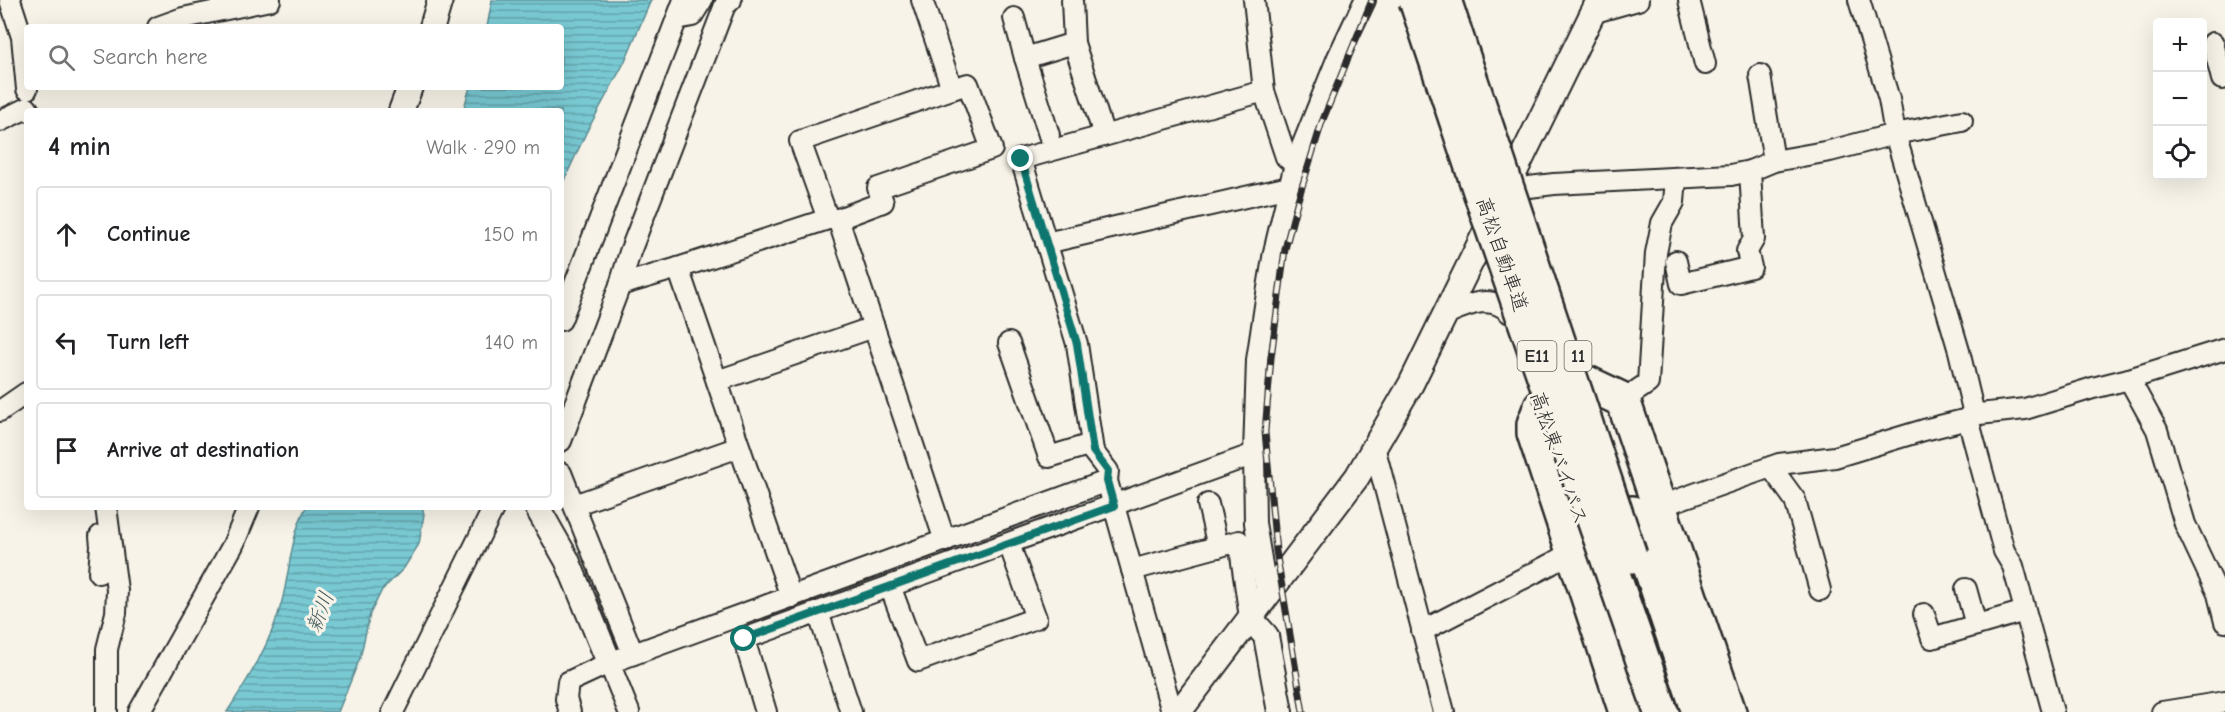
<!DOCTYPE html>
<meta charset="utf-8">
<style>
:root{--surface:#fff;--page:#f2f2f2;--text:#202124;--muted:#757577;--line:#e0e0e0}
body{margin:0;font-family:"Comic Neue","Klee One",sans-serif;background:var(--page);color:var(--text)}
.controls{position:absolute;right:18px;top:18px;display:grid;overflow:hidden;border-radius:6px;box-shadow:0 6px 24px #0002}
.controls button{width:54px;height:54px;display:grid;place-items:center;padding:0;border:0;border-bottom:2px solid var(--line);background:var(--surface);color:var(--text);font:30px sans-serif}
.stop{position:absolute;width:18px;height:18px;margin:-14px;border:4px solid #0f766e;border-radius:50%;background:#fff}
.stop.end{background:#0f766e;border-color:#fff;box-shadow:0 2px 6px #0008}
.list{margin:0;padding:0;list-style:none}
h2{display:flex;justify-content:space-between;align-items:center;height:78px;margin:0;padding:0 24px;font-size:26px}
h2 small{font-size:20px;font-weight:400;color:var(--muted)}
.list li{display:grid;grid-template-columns:39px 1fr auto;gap:18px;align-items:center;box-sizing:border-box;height:96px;margin:0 12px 12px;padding:0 12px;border:2px solid var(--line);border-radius:6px}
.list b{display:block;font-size:22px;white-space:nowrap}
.list em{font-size:20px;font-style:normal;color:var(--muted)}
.icon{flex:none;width:33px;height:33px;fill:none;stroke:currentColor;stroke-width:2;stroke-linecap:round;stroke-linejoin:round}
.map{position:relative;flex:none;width:2225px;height:712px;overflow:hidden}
.search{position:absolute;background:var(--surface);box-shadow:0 6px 24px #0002;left:24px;top:24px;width:540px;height:66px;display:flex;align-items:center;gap:15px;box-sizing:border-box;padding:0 21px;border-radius:6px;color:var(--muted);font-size:22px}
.panel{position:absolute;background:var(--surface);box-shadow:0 6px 24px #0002;left:24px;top:108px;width:540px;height:402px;border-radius:6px}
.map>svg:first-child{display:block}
.water{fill:url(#water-rules);stroke:#5a8a90;stroke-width:1.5}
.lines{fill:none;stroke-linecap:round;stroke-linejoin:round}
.minor-casing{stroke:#2b2b2b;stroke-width:24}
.tertiary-casing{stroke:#2b2b2b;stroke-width:28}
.trunk-casing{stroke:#2b2b2b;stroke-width:38}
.minor{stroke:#f7f3e8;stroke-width:20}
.tertiary{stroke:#f7f3e8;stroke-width:24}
.trunk{stroke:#f7f3e8;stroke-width:33}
.rail-casing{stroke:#2b2b2b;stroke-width:7}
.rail{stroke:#f7f3e8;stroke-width:4.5;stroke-dasharray:14;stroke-linecap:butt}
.motorway-bridge-casing{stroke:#2b2b2b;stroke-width:38;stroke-linecap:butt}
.motorway-bridge{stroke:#f7f3e8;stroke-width:33}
.route{stroke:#0f766e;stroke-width:8}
.labels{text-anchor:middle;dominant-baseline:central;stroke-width:6;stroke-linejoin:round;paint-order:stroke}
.shield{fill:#f7f3e8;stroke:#686764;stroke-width:1.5}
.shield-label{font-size:18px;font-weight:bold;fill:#2b2b2b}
.street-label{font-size:20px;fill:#2b2b2b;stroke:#f7f3e8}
.water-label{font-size:21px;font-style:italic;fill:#425a5d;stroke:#f7f3e8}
</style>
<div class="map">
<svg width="2225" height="712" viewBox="0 0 2225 712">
<defs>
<pattern id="water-rules" width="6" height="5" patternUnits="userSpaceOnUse" patternTransform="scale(1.5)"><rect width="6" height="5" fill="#79c9d3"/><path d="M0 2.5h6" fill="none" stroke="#63a3ab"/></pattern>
</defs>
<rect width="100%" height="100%" fill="#f7f3e8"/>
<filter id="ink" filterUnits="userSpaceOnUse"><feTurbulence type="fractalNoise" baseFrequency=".0167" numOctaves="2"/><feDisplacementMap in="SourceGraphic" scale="12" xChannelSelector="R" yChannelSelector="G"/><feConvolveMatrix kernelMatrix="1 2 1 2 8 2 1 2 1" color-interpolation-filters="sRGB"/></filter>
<g filter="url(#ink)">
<g class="water">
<polygon points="492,0 651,0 624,63 586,133 561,187 561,111 463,111 470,87 561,87 561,27 487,27"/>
<path d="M306,507h116l2,7 -5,30 -15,24 -22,22 -12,24 -10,44 -22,54h-111c23,-36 44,-69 55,-111 8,-31 9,-66 24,-94z"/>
</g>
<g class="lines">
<g class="minor-casing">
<g id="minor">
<polyline points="10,0 22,37 27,89"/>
<polyline points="1072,0 1074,43 1104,135"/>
<polyline points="1689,0 1705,64"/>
<polyline points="1859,0 1889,99 1895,134 1959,351 1973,410 1968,419 2004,551 2013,566 2053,712"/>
<polyline points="1592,13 1638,0"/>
<polyline points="1014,18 1025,58"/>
<polyline points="677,19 692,16 702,0"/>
<polyline points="158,27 183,18 270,0"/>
<polyline points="2213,43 2222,79 2225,78"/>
<polyline points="1760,75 1774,161"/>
<polyline points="1264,91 1286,157 1295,164"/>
<polyline points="0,121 27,108 29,111"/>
<polyline points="1049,135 1025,58 1074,43"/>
<polyline points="1521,188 1554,184 1731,175 1750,171 1774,161 1830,151 1895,134 1962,121"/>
<polyline points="828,219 800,141 952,89 922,0"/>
<polyline points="838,219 883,202 878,188 992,149 968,84 952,89"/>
<polyline points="1046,243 1289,187"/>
<polyline points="1676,261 1681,284 1751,267 1747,251 1754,239 1750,171"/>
<polyline points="620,285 630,252 725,5 731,0"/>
<path d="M1446,314c21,-9 46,-21 64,-1"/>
<polyline points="561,320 684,0"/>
<polyline points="1009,343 1049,457 1088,445 1108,471 1107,481"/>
<polyline points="2129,379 2157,430 2185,524 2218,594 2225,622"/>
<polyline points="717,381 874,327"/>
<polyline points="1623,400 1648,383 1656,253 1662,223 1674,202 1676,178"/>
<polyline points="0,411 26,393"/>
<polyline points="1970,415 2025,409 2093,388 2129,379 2225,349"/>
<polyline points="561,441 620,285 678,268"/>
<polyline points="1375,450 1444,712"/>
<polyline points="1093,451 1077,344 1021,159 1264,91 1254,0"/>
<polyline points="1771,467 1795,500 1820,590"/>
<polyline points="561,473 633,654"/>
<polyline points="1208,504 1218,547"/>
<polyline points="574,505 739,447"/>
<polyline points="106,507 117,590 116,613 107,649 107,712"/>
<polyline points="1659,509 1672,502 1779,464 1835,457 1924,430 1968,419"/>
<polyline points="1132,570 1239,541 1250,618"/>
<polyline points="99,573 101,546 100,536"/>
<polyline points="890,586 918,661 1036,618 1009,544"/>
<polyline points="1966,589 1976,625"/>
<polyline points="1267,595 1255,523 1254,454 1257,360 1265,306 1274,252 1295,164 1338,57 1365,0"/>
<polyline points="791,597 678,268 828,219 838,219 945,541"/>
<polyline points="818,612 851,712"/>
<polyline points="1924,614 1932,638 2025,611"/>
<polyline points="1422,631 1551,564 1573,551"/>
<polyline points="606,655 629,712"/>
<polyline points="139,712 233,545 249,507"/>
<polyline points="393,712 494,507"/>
<polyline points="570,712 566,699 568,682 609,663 1107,481 1172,712"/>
<polyline points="766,712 744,639 1254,454"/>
<polyline points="2162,712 2225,702"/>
</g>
</g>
<g class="tertiary-casing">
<g id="tertiary">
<polyline points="432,27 440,0"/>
<polyline points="401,111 410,87"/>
<polyline points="537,507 567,560 606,655"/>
<polyline points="1250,618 1266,636 1280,712"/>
<polyline points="1179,712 1357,477 1411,384 1599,0"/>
</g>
</g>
<g class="trunk-casing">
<g id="trunk">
<polyline points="1587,383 1623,400 1729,712"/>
<polyline points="1541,406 1534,424 1534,433 1626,712"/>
<polyline points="1632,513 1699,712"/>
</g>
</g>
<use href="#minor" class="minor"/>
<use href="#tertiary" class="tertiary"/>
<use href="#trunk" class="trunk"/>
<g class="rail-casing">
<polyline id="rail" points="1303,712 1276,551 1265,432 1271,358 1285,249 1297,203 1322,122 1372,0"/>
</g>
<use href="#rail" class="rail"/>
<g class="motorway-bridge-casing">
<g id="motorway-bridge">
<polyline points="1416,0 1487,212 1661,712"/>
<polyline points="1444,0 1630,556"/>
</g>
</g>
<use href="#motorway-bridge" class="motorway-bridge"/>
</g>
</g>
<g class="lines" filter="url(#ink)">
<polyline class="route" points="744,639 1114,506 1107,481 1108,471 1093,451 1077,344 1021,159"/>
</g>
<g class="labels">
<g class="shield">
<rect x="1517.5" y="341" width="39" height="30" rx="4.5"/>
<rect x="1564.5" y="341" width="27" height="30" rx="4.5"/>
</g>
<g class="shield-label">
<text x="1537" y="356">E11</text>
<text x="1578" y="356">11</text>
</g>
<g class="street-label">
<text transform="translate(1502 254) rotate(71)">高松自動車道</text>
<text transform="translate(1559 458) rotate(71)">高松東バイパス</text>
</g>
<g class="water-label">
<text transform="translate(320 612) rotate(-69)">新川</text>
</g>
</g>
</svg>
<div class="controls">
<button>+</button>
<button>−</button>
<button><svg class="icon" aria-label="locate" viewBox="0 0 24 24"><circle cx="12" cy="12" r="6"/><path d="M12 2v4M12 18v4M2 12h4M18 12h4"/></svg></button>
</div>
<div class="stop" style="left:744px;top:639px"></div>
<div class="stop end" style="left:1021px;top:159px"></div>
<div class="search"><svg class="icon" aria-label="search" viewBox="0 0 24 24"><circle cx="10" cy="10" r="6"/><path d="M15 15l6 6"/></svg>Search here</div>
<section class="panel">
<h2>4 min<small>Walk · 290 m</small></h2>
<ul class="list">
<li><svg class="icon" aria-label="ahead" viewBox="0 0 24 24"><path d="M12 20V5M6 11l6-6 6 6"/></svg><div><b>Continue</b></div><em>150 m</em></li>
<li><svg class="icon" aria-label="left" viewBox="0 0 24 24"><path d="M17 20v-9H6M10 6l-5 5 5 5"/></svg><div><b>Turn left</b></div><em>140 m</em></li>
<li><svg class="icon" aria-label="arrive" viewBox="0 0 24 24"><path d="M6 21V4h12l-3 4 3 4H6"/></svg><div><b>Arrive at destination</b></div></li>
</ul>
</section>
</div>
